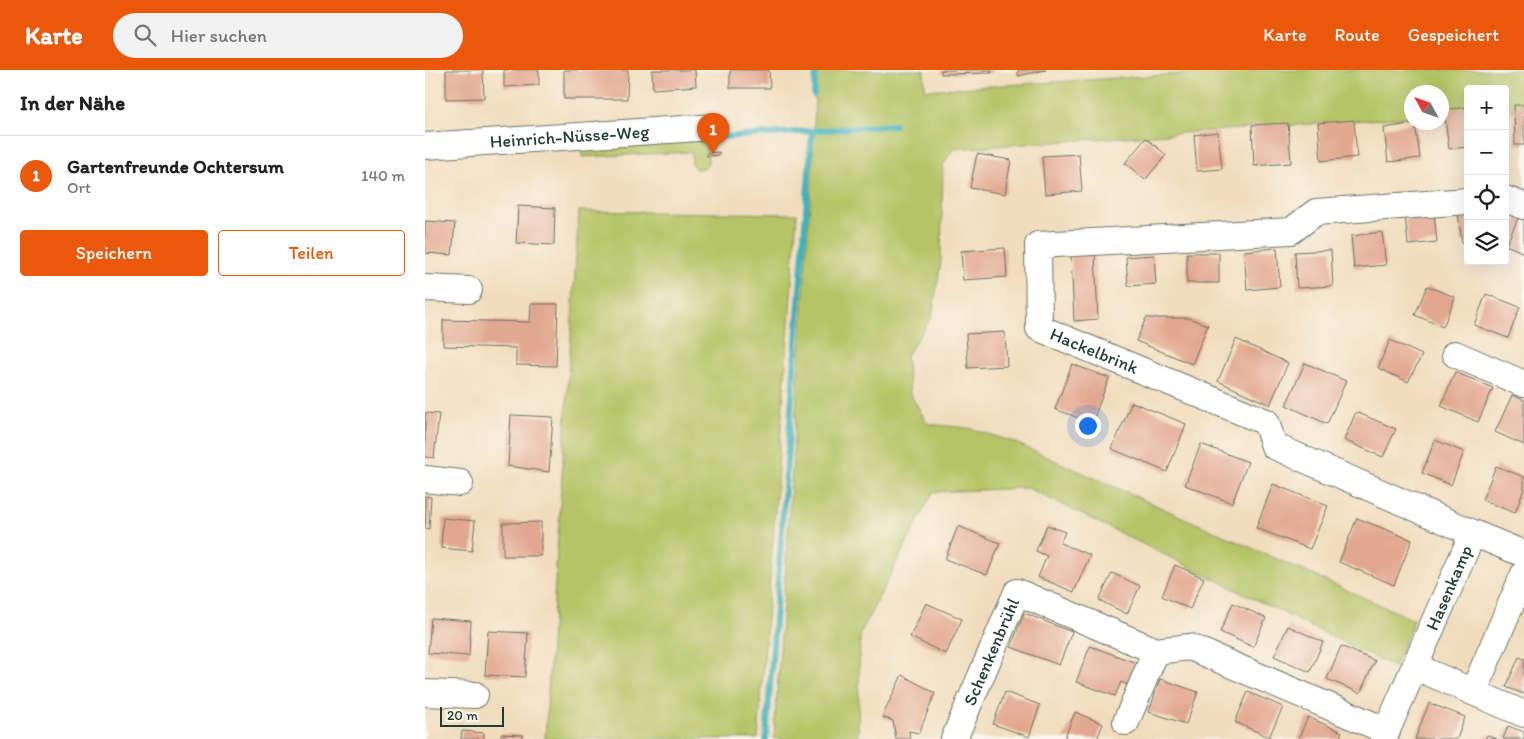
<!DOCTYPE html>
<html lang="de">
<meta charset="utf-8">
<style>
:root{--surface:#fff;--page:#f2f2f2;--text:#222;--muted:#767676;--line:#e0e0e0;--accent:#ea580c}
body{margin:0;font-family:Itim,sans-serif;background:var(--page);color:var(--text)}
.controls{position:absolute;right:15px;top:15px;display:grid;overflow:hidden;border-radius:5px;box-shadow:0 5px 20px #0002}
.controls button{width:45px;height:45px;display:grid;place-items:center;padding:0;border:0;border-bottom:1px solid var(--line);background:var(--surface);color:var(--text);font:25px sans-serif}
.compass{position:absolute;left:979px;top:15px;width:45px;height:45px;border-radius:50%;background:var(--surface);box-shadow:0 5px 20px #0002;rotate:310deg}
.scale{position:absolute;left:15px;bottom:12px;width:64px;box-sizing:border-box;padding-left:5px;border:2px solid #1f3d34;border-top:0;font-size:14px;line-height:18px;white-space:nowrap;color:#1f3d34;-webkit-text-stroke:4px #fbf7ec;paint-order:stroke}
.you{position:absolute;left:662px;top:355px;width:18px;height:18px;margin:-12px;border:4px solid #fff;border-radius:50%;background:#1a73e8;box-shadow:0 0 0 8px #1a73e833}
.badge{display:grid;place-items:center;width:32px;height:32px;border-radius:50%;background:var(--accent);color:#fff;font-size:16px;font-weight:700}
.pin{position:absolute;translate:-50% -41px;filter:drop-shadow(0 1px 2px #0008)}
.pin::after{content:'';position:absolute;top:26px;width:18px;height:15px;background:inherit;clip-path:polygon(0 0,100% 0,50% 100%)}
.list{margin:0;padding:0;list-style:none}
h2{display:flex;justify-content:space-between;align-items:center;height:65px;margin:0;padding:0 20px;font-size:21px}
h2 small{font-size:16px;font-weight:400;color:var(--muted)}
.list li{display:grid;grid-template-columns:32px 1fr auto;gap:15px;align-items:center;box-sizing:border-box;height:80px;padding:0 20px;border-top:1px solid var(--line)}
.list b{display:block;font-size:19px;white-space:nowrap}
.list p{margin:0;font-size:16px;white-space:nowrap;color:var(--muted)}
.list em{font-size:16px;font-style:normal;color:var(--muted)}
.actions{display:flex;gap:10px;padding:15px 20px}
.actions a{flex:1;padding:11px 0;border:1px solid var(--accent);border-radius:5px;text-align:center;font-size:18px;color:var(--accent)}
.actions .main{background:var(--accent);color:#fff}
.icon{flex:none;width:28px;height:28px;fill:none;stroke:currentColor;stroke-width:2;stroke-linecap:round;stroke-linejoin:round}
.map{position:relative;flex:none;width:1099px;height:669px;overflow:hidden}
header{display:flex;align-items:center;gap:30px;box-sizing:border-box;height:70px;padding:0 25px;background:var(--accent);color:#fff}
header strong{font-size:24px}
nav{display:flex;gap:28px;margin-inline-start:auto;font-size:18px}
.search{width:350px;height:45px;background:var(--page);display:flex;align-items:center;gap:12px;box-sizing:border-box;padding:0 18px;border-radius:28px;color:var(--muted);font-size:19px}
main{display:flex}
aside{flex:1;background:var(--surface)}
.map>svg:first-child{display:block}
.green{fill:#b5c466;stroke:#6a804d}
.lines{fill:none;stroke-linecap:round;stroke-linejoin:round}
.stream{stroke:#41b1bb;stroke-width:6}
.building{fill:#e2a790}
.minor-casing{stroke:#687564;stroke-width:28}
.minor{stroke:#fff;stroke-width:26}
.labels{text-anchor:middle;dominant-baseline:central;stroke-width:4;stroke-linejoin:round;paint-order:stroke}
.street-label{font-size:18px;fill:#1f3d34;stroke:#fbf7ec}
</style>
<header>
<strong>Karte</strong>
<div class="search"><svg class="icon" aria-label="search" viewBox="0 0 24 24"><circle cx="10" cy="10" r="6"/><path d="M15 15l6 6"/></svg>Hier suchen</div>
<nav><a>Karte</a><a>Route</a><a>Gespeichert</a></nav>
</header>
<main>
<aside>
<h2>In der Nähe<small></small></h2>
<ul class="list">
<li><span class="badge">1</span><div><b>Gartenfreunde Ochtersum</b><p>Ort</p></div><em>140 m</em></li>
</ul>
<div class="actions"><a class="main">Speichern</a><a>Teilen</a></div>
</aside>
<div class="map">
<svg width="1099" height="669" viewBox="0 0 1099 669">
<rect width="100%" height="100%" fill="#fbf7ec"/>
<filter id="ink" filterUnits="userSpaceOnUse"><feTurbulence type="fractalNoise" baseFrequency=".02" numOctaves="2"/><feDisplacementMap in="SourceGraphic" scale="10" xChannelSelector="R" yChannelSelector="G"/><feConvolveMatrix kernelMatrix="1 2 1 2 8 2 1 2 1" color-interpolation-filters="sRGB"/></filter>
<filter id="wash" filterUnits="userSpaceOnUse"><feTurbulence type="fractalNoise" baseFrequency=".0096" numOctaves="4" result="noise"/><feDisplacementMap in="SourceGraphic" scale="20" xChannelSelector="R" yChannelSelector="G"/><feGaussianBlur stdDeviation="1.12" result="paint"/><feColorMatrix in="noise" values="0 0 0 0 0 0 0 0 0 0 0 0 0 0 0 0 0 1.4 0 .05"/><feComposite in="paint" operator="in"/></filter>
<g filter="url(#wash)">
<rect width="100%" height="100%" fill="#f1ddbd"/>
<g class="green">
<polygon points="391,0 499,0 500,20 822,0 1099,0 1099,39 1080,41 1080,19 1043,19 1043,43 1017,45 1016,22 986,22 986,47 528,79 518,95 516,191 507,247 481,286 485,324 503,354 543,358 586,371 989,550 969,597 603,418 508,422 435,564 433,669 349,669 388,87"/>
<polygon points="282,68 283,93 280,98 271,99 267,95 267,82 157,87 156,71"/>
<polygon points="154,141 372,144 333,669 120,669"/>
</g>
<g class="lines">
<g class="stream">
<polyline points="389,25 391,0"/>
<polyline points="300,67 470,55"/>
<polyline points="341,669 387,61"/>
</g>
</g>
<g id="blocks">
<g class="building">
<polygon points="21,0 58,0 59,28 21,29"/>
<polygon points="79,0 114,0 114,15 79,17"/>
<polygon points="139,0 203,0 202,29 139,29"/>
<polygon points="227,0 270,0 271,16 228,19"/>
<polygon points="305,0 344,0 345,18 305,18"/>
<polygon points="516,0 567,0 567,3 516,4"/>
<polygon points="593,0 621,0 593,6"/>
<polygon points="1089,35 1099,35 1099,75 1090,75"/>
<polygon points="1043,37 1043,77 1024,79 1019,40"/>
<polygon points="929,50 932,87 896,91 893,53"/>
<polygon points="863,53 866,93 829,96 827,55"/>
<polygon points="990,53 995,88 963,92 959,58"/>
<polygon points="793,62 797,99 772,101 769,65"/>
<polygon points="721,68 741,85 720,110 700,93"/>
<polygon points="294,82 294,85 282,86 282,83"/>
<polygon points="552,84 586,90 580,124 545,118"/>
<polygon points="654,84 657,121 620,124 617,86"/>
<polygon points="93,136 130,138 129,175 91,173"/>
<polygon points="1009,142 1012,172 983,175 980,145"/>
<polygon points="1043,142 1043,172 1037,173 1033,143"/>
<polygon points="1095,144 1099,146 1099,183 1081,175"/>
<polygon points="0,151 30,153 27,185 0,183"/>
<polygon points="957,162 961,195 929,198 926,166"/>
<polygon points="580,178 582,207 538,210 536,181"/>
<polygon points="852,178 855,217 822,220 819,181"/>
<polygon points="906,180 908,216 872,218 870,182"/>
<polygon points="670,183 673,249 649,251 646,184"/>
<rect x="762" y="183" width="32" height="30"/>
<polygon points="729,185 731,214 703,216 701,187"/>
<polygon points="1002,216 1030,227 1018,257 990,245"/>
<polygon points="1061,224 1095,237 1083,268 1049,255"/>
<polygon points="106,234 133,234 131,296 91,295 91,278 18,276 18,250 105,252"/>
<polygon points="721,248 763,248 783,255 767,294 711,271"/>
<polygon points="580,262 582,296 543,298 541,264"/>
<polygon points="811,269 863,293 845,335 793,311"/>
<polygon points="965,270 997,285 983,312 953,298"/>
<polygon points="880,293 921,311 902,354 861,335"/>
<polygon points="647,294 684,308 667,353 630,339"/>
<polygon points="1030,302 1068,318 1053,352 1016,336"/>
<polygon points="1087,325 1099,330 1099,375 1070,362"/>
<polygon points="707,332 761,354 742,402 687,379"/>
<polygon points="931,342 971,359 958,387 919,370"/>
<polygon points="0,343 14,344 9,388 0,387"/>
<polygon points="86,345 128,347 124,402 83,396"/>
<polygon points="1010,370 1039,382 1026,415 997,403"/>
<polygon points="776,374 823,392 807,433 760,415"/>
<polygon points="1071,396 1099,407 1099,419 1090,443 1057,430"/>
<polygon points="848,414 903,436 885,479 831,458"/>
<polygon points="0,426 6,427 4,459 0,458"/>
<polygon points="18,448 50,451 47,481 16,478"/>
<polygon points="932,448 987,470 969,515 914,492"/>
<polygon points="116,452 116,486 78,486 78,453"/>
<polygon points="622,455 640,462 635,473 665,485 649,522 613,507 622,486 611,481"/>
<polygon points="533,456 575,473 562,505 520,489"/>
<polygon points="750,495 779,508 765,539 737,526"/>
<polygon points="687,503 715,516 702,544 674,530"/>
<polygon points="501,533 537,549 521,584 485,567"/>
<polygon points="808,533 841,548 828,577 795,562"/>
<polygon points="599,543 647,562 634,595 586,577"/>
<polygon points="6,548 46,551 44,586 3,583"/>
<polygon points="863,556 898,572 885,602 849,586"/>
<polygon points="63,561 103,563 100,607 60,605"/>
<polygon points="665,576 714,594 706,616 696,612 690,626 651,612"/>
<polygon points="916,576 950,591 935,623 902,609"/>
<polygon points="1094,587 1099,589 1099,624 1081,617"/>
<polygon points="477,605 510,623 494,663 484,661 485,669 471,669 468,651 457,647"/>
<polygon points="735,609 773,622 761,654 724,642"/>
<polygon points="580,622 615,635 604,667 568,654"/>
<polygon points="823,622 858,637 844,667 810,652"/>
<polygon points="1004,633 1040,647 1032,669 990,669"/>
<polygon points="650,642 678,654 672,669 639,669"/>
<polygon points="883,647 917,662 914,669 873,669"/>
<polygon points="1083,656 1099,662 1099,669 1078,669"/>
<polygon points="37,661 59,663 59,669 36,669"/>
<polygon points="76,664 98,665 98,669 76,669"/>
<polygon points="1062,665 1072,669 1060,669"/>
</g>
</g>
</g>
<g filter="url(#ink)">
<use href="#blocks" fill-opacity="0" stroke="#687564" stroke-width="1"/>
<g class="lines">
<g class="minor-casing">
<g id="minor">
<path id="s1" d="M0,76l289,-19"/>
<polyline points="1080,129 1099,136"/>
<path id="s2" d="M1043,131l-152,11 -25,19 -253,14 1,83 227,94 8,24 199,87"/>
<polyline points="0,218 44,220"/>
<polyline points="1030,284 1099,314"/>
<polyline points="0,409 35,413"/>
<polyline points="991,597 1048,622 1099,504"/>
<polyline points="1048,622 1099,644"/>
<polyline points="0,623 50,625"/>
<polyline points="701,652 731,581"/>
<path id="s3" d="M529,669l63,-147 139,59 34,-4 197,84"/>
<path id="s4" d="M958,669l90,-206 51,21"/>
</g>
</g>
<use href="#minor" class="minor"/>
</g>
</g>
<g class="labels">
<g class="street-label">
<text stroke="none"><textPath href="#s1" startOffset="145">Heinrich-Nüsse-Weg</textPath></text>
<text stroke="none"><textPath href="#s2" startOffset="580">Hackelbrink</textPath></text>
<text stroke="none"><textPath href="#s4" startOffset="165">Hasenkamp</textPath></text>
<text stroke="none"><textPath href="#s3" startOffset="95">Schenkenbrühl</textPath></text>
</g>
</g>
</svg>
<div class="controls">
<button>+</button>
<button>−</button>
<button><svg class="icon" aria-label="locate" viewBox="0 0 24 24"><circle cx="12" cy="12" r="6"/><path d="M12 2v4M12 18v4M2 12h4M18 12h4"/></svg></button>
<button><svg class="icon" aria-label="layers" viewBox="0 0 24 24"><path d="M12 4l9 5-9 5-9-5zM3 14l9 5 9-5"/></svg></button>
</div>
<svg class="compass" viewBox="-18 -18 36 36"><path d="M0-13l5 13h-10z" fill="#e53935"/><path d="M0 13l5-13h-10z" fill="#767676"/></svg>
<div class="scale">20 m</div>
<div class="you"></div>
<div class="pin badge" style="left:288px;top:84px">1</div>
</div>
</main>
